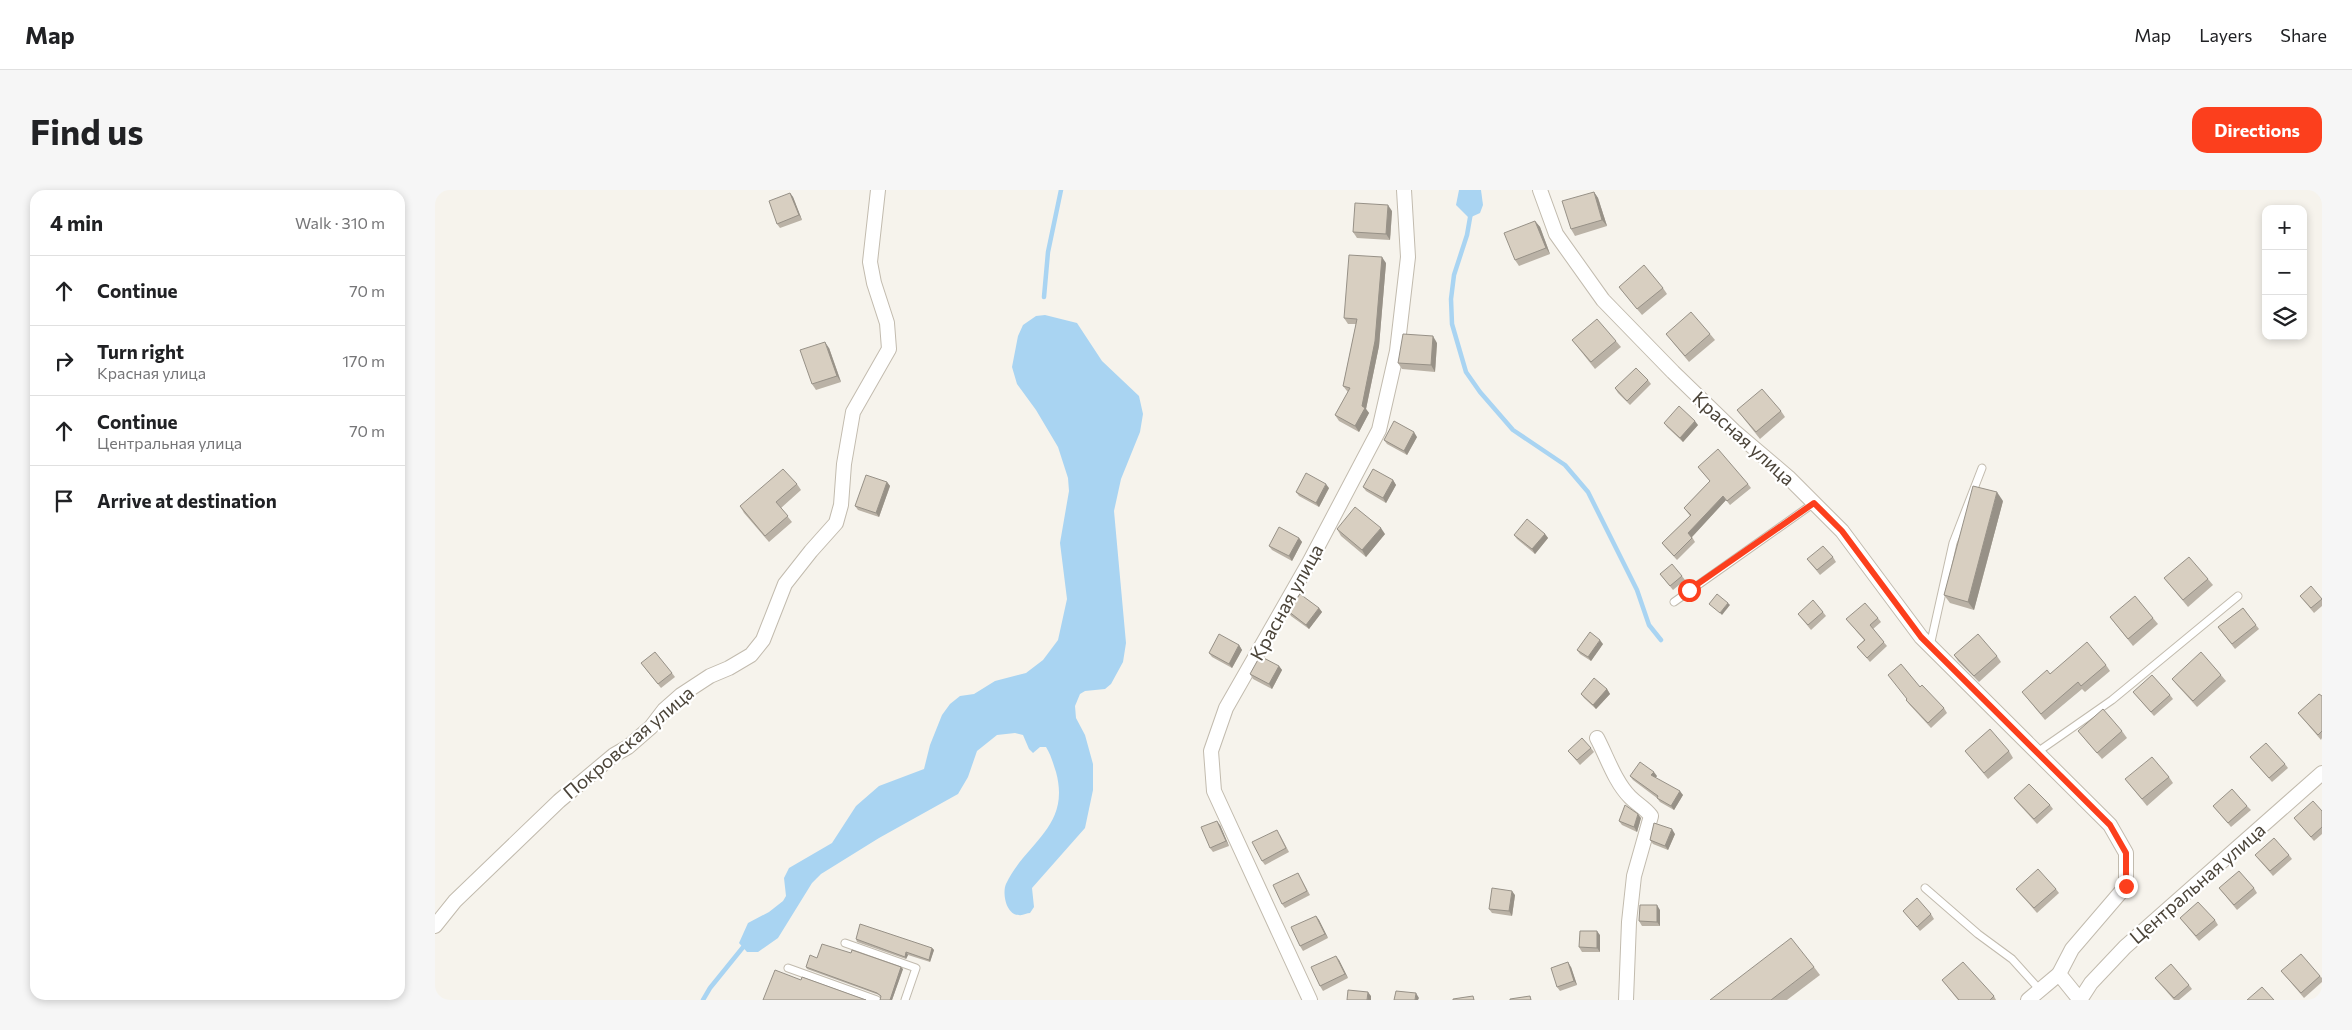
<!DOCTYPE html>
<meta charset="utf-8">
<style>
:root{--surface:#fff;--page:#f6f6f6;--text:#202124;--muted:#757577;--line:#e0e0e0;--accent:#fc3f1d}
body{margin:0;font-family:Commissioner,sans-serif;background:var(--page);color:var(--text)}
.controls{position:absolute;right:15px;top:15px;display:grid;overflow:hidden;border-radius:10px;box-shadow:0 2px 8px #0003}
.controls button{width:45px;height:45px;display:grid;place-items:center;padding:0;border:0;border-bottom:1px solid var(--line);background:var(--surface);color:var(--text);font:25px sans-serif}
.stop{position:absolute;width:15px;height:15px;margin:-11px;border:4px solid #fc3f1d;border-radius:50%;background:#fff}
.stop.end{background:#fc3f1d;border-color:#fff;box-shadow:0 1px 5px #0008}
.list{margin:0;padding:0;list-style:none}
h2{display:flex;justify-content:space-between;align-items:center;height:65px;margin:0;padding:0 20px;font-size:21px}
h2 small{font-size:16px;font-weight:400;color:var(--muted)}
.list li{display:grid;grid-template-columns:32px 1fr auto;gap:15px;align-items:center;box-sizing:border-box;height:70px;padding:0 20px;border-top:1px solid var(--line)}
.list b{display:block;font-size:19px;white-space:nowrap}
.list p{margin:0;font-size:16px;white-space:nowrap;color:var(--muted)}
.list em{font-size:16px;font-style:normal;color:var(--muted)}
.icon{flex:none;width:28px;height:28px;fill:none;stroke:currentColor;stroke-width:2;stroke-linecap:round;stroke-linejoin:round}
.map{position:relative;flex:none;width:1887px;height:810px;overflow:hidden;border-radius:15px}
header{display:flex;align-items:center;gap:30px;box-sizing:border-box;height:70px;padding:0 25px;background:var(--surface);border-bottom:1px solid var(--line)}
header strong{font-size:24px}
nav{display:flex;gap:28px;margin-inline-start:auto;font-size:18px}
.intro{display:flex;align-items:center;justify-content:space-between;box-sizing:border-box;height:120px;padding:0 30px}
h1{margin:0;font-size:35px}
.button{padding:12px 22px;border-radius:15px;background:var(--accent);color:#fff;font-size:18px;font-weight:700}
main{display:flex;gap:30px;padding:0 30px}
aside{flex:1;background:var(--surface);border-radius:15px;box-shadow:0 2px 8px #0003}
.map>svg:first-child{display:block}
.water{fill:#a9d4f2}
.lines{fill:none;stroke-linecap:round;stroke-linejoin:round}
.stream{stroke:#a9d4f2;stroke-width:4.5}
.service-casing{stroke:#c2bbae;stroke-width:9}
.minor-casing{stroke:#c2bbae;stroke-width:16}
.service{stroke:#fff;stroke-width:7}
.minor{stroke:#fff;stroke-width:14}
.wall{fill:#bab2a6}
.shaded-wall{fill:#979187}
.building{fill:#d8cfc1;stroke:#979187}
.route{stroke:#fc3f1d;stroke-width:6}
.labels{text-anchor:middle;dominant-baseline:central;stroke-width:4.5;stroke-linejoin:round;paint-order:stroke}
.street-label{font-size:19px;fill:#4b4439;stroke:#fff}
</style>
<header>
<strong>Map</strong>
<nav><a>Map</a><a>Layers</a><a>Share</a></nav>
</header>
<div class="intro"><h1>Find us</h1><a class="button">Directions</a></div>
<main>
<aside>
<h2>4 min<small>Walk · 310 m</small></h2>
<ul class="list">
<li><svg class="icon" aria-label="ahead" viewBox="0 0 24 24"><path d="M12 20V5M6 11l6-6 6 6"/></svg><div><b>Continue</b></div><em>70 m</em></li>
<li><svg class="icon" aria-label="right" viewBox="0 0 24 24"><path d="M7 20v-9h11M14 6l5 5-5 5"/></svg><div><b>Turn right</b><p>Красная улица</p></div><em>170 m</em></li>
<li><svg class="icon" aria-label="ahead" viewBox="0 0 24 24"><path d="M12 20V5M6 11l6-6 6 6"/></svg><div><b>Continue</b><p>Центральная улица</p></div><em>70 m</em></li>
<li><svg class="icon" aria-label="arrive" viewBox="0 0 24 24"><path d="M6 21V4h12l-3 4 3 4H6"/></svg><div><b>Arrive at destination</b></div></li>
</ul>
</aside>
<div class="map">
<svg width="1887" height="810" viewBox="0 0 1887 810">
<rect width="100%" height="100%" fill="#f6f3ec"/>
<g class="water">
<polygon points="1024,0 1046,0 1048,15 1045,23 1034,28 1021,15"/>
<path d="M610,125l32,8 25,38 37,35 4,18 -3,18 -19,47 -7,32 12,132 -3,19 -12,22 -6,5 -20,2 -5,3 -5,12 1,12 9,17 8,29v26l-8,38 -53,60 2,19 -4,6c-3,0 -8,3 -11,2 -13,0 -17,-22 -13,-31 20,-42 65,-57 50,-112 -3,-9 -5,-17 -10,-25h-6l-7,6 -4,-4 -6,-14 -8,-2 -18,2 -20,16 -9,26 -10,17 -79,44 -58,36 -9,9 -34,55 -20,14h-11l-8,-9 9,-20 21,-11 14,-11 3,-5 -2,-18 5,-10 43,-25 24,-37 23,-20 45,-17 6,-24 12,-30 8,-11 10,-8 14,-2 21,-13 31,-8 17,-13 15,-20 9,-41 -7,-56 9,-52 -1,-13 -10,-31 -22,-37 -19,-26 -5,-17 6,-31 5,-11 13,-9z"/>
</g>
<g class="lines">
<g class="stream">
<polyline points="1036,22 1032,45 1019,85 1016,109 1017,134 1031,182 1045,202 1078,240 1130,275 1153,302 1202,400 1214,435 1226,450"/>
<polyline points="609,107 613,62 626,0"/>
<polyline points="268,810 275,798 309,756"/>
</g>
<g class="service-casing">
<g id="service">
<polyline points="1239,412 1379,313"/>
<polyline points="1495,456 1518,353 1547,278"/>
<polyline points="1601,563 1677,510 1803,406"/>
<polyline points="1490,698 1543,744 1577,769 1605,800"/>
<polyline points="410,753 481,778 470,810"/>
<polyline points="353,778 442,810"/>
</g>
</g>
<g class="minor-casing">
<g id="minor">
<polyline points="1105,0 1121,44 1168,110 1238,182 1299,241 1353,287 1407,341 1486,447 1675,635 1691,663 1691,696 1637,759 1624,784 1645,810"/>
<path d="M1162,548c10,19 18,44 33,59 8,8 14,10 21,19l-17,60 -5,46 -3,78"/>
<polyline points="0,736 20,711 124,611 179,565 193,557 216,537 229,520 246,505 275,486 294,478 316,465 328,450 350,394 376,361 401,333 406,315 409,274 418,222 454,159 452,133 439,93 435,72 443,0"/>
<polyline points="875,810 779,601 776,561 791,518 875,371 944,240 962,161 973,67 969,0"/>
<polyline points="1593,810 1624,784"/>
<polyline points="1645,810 1656,793 1690,757 1887,583"/>
</g>
</g>
<use href="#service" class="service"/>
<use href="#minor" class="minor"/>
</g>
<g class="wall">
<polygon points="1159,2 1163,8 1172,36 1140,46 1136,39"/>
<polygon points="355,3 358,7 367,30 345,38 342,34"/>
<polygon points="957,21 955,50 922,48 918,42"/>
<polygon points="1100,31 1105,37 1115,64 1084,76 1080,70"/>
<polygon points="951,73 944,156 931,219 934,223 924,242 904,231 900,225 913,202 912,201 908,196 921,134 913,134 909,128"/>
<polygon points="1184,97 1228,98 1232,104 1207,125"/>
<polygon points="1231,144 1275,144 1280,150 1254,172"/>
<polygon points="1137,150 1181,151 1186,157 1160,179"/>
<polygon points="1002,153 1000,182 967,179 963,173"/>
<polygon points="394,158 406,192 381,200 377,194"/>
<polygon points="1213,190 1216,194 1195,215 1183,203 1180,198"/>
<polygon points="1302,220 1346,221 1350,227 1325,249"/>
<polygon points="1229,233 1263,235 1248,252 1232,237"/>
<polygon points="982,247 972,265 952,254 949,250"/>
<polygon points="1263,277 1313,294 1316,298 1295,315 1291,310 1257,347 1260,352 1242,370 1230,357 1227,353 1255,326 1249,318 1275,291"/>
<polygon points="958,290 961,295 951,313 931,301 928,297"/>
<polygon points="452,292 455,296 444,327 423,320 420,316"/>
<polygon points="362,294 366,300 346,318 357,332 334,352 309,323 305,316"/>
<polygon points="894,298 884,317 864,306 861,302"/>
<polygon points="1568,311 1539,420 1515,413 1509,405"/>
<polygon points="902,339 950,344 931,367 906,346"/>
<polygon points="1110,344 1113,348 1100,364 1082,349 1079,345"/>
<polygon points="864,348 867,352 857,371 837,360 834,356"/>
<polygon points="1398,367 1401,372 1385,385 1372,369"/>
<polygon points="1225,384 1247,386 1250,390 1238,400"/>
<polygon points="1729,388 1773,389 1778,395 1753,417"/>
<polygon points="1865,406 1887,409 1887,416 1879,423"/>
<polygon points="884,418 887,422 874,439 856,426 853,421"/>
<polygon points="1808,418 1824,439 1800,459 1783,437"/>
<polygon points="1388,422 1391,426 1376,440 1363,424"/>
<polygon points="1675,427 1718,428 1723,434 1698,456"/>
<polygon points="1443,428 1446,432 1438,439 1452,456 1435,472 1422,457 1429,450 1411,429"/>
<polygon points="1168,454 1156,471 1145,464 1142,460"/>
<polygon points="804,455 807,460 797,478 777,467 774,463"/>
<polygon points="1519,465 1562,466 1566,472 1544,492 1523,471"/>
<polygon points="206,473 237,483 240,487 226,498"/>
<polygon points="1671,475 1675,481 1650,502 1647,499 1610,530 1587,502"/>
<polygon points="844,476 847,480 837,499 818,489 815,484"/>
<polygon points="1786,485 1791,491 1762,517 1742,495 1737,489"/>
<polygon points="1485,497 1509,518 1512,523 1496,538 1474,514 1471,510"/>
<polygon points="1172,499 1175,504 1161,519 1149,508 1146,504"/>
<polygon points="1698,502 1735,505 1738,509 1719,526"/>
<polygon points="1887,506 1887,548 1886,550 1863,523"/>
<polygon points="1643,541 1687,541 1692,548 1667,569"/>
<polygon points="1156,558 1159,562 1145,575 1133,561"/>
<polygon points="1530,561 1574,561 1578,568 1553,589"/>
<polygon points="1815,567 1850,574 1853,578 1837,592"/>
<polygon points="1195,586 1222,586 1220,588 1248,605 1239,620 1225,612 1222,608 1198,590"/>
<polygon points="1734,587 1738,593 1712,616 1690,589"/>
<polygon points="1579,608 1615,615 1618,619 1602,634 1582,612"/>
<polygon points="1778,616 1812,616 1816,620 1796,637"/>
<polygon points="1887,621 1887,644 1879,651 1859,628"/>
<polygon points="1206,628 1202,642 1187,635 1184,631"/>
<polygon points="785,635 794,656 778,662 775,658"/>
<polygon points="1240,644 1233,660 1218,654 1215,650"/>
<polygon points="845,645 854,662 830,675 827,671"/>
<polygon points="1820,665 1854,665 1857,669 1838,686"/>
<polygon points="863,683 875,705 850,718 847,714"/>
<polygon points="1784,698 1819,698 1822,703 1802,720"/>
<polygon points="1581,699 1621,699 1624,703 1602,723"/>
<polygon points="1080,705 1077,726 1057,723 1054,719"/>
<polygon points="1225,720 1225,736 1207,736 1204,731"/>
<polygon points="1468,721 1496,724 1499,729 1485,741"/>
<polygon points="881,726 884,730 893,748 868,761 865,756"/>
<polygon points="1745,728 1780,730 1783,735 1764,751"/>
<polygon points="1165,745 1165,762 1147,762 1144,757"/>
<polygon points="421,749 497,758 499,760 495,772 473,765 471,769 422,752"/>
<polygon points="416,763 468,779 457,810 445,810 446,807 444,805 372,779 371,777 382,768"/>
<polygon points="904,770 913,788 888,801 885,796"/>
<polygon points="1136,777 1142,795 1125,801 1122,797"/>
<polygon points="1379,777 1385,785 1352,810 1275,810"/>
<polygon points="1846,781 1885,786 1887,788 1887,792 1869,808"/>
<polygon points="1720,788 1754,795 1757,799 1744,810 1739,810"/>
<polygon points="1507,790 1559,806 1561,810 1523,810"/>
</g>
<g class="shaded-wall">
<polygon points="1159,2 1163,8 1172,36 1167,30"/>
<polygon points="355,3 358,7 367,30 364,25"/>
<polygon points="953,15 957,21 955,50 951,44"/>
<polygon points="1100,31 1105,37 1115,64 1111,58"/>
<polygon points="947,67 951,73 944,156 931,219 934,223 924,242 920,236"/>
<polygon points="998,146 1002,153 1000,182 996,175"/>
<polygon points="390,152 394,158 406,192 402,186"/>
<polygon points="1260,231 1263,235 1248,252 1245,248"/>
<polygon points="979,242 982,247 972,265 969,261"/>
<polygon points="958,290 961,295 951,313 948,308"/>
<polygon points="452,292 455,296 444,327 441,323"/>
<polygon points="891,294 894,298 884,317 881,313"/>
<polygon points="1562,302 1568,311 1539,420 1533,412"/>
<polygon points="1288,306 1291,310 1256,348 1253,343"/>
<polygon points="946,338 950,344 931,367 927,360"/>
<polygon points="1110,344 1113,348 1100,364 1097,359"/>
<polygon points="864,348 867,352 857,371 854,366"/>
<polygon points="1293,413 1295,415 1287,425 1285,423"/>
<polygon points="884,418 887,422 874,439 871,435"/>
<polygon points="1165,450 1168,454 1156,471 1153,467"/>
<polygon points="804,455 807,460 797,478 794,474"/>
<polygon points="844,476 847,480 837,499 834,494"/>
<polygon points="1172,499 1175,504 1161,519 1158,515"/>
<polygon points="1219,582 1222,586 1219,590 1216,585"/>
<polygon points="1245,601 1248,605 1239,620 1236,616"/>
<polygon points="1203,624 1206,628 1202,642 1199,637"/>
<polygon points="782,631 785,635 794,656 791,651"/>
<polygon points="1237,639 1240,644 1233,660 1230,656"/>
<polygon points="1077,701 1080,705 1077,726 1074,721"/>
<polygon points="1222,715 1225,720 1225,736 1222,732"/>
<polygon points="881,726 884,730 893,748 890,744"/>
<polygon points="1162,741 1165,745 1165,762 1162,758"/>
<polygon points="497,758 499,760 495,772 494,770"/>
<polygon points="471,762 473,765 471,769 470,767"/>
<polygon points="901,766 904,770 913,788 910,784"/>
<polygon points="1133,772 1136,777 1142,795 1139,791"/>
<polygon points="466,777 468,779 457,810 455,810"/>
<polygon points="933,802 936,806 936,810 932,810"/>
<polygon points="981,803 984,808 983,810 980,810"/>
</g>
<g class="building">
<polygon points="1159,2 1167,30 1136,39 1127,11"/>
<polygon points="355,3 364,25 342,34 334,11"/>
<polygon points="920,13 953,15 951,44 918,42"/>
<polygon points="1100,31 1111,58 1080,70 1069,43"/>
<polygon points="914,65 947,67 940,151 927,216 930,218 920,236 900,225 915,198 908,196 922,129 909,128"/>
<polygon points="1209,75 1228,98 1202,119 1184,97"/>
<polygon points="1256,122 1275,144 1250,166 1231,144"/>
<polygon points="1162,129 1181,151 1156,172 1137,150"/>
<polygon points="968,144 998,146 996,175 963,173"/>
<polygon points="390,152 402,186 377,194 365,160"/>
<polygon points="1201,178 1213,190 1192,211 1180,198"/>
<polygon points="1327,199 1346,221 1321,242 1302,220"/>
<polygon points="1244,216 1260,231 1245,248 1229,233"/>
<polygon points="959,231 979,242 969,261 949,250"/>
<polygon points="1283,259 1313,294 1292,311 1288,306 1253,343 1257,348 1239,366 1227,353 1256,325 1249,318 1275,291 1263,277"/>
<polygon points="348,279 362,294 341,312 353,326 330,346 305,316"/>
<polygon points="938,279 958,290 948,308 928,297"/>
<polygon points="871,283 891,294 881,313 861,302"/>
<polygon points="431,285 452,292 441,323 420,316"/>
<polygon points="1538,296 1562,302 1533,412 1509,405"/>
<polygon points="920,317 946,338 927,360 902,339"/>
<polygon points="1092,329 1110,344 1097,359 1079,345"/>
<polygon points="844,337 864,348 854,366 834,356"/>
<polygon points="1388,356 1398,367 1382,380 1372,369"/>
<polygon points="1754,367 1773,389 1748,410 1729,388"/>
<polygon points="1237,374 1247,386 1235,396 1225,384"/>
<polygon points="1876,396 1887,409 1876,418 1865,406"/>
<polygon points="865,404 884,418 871,435 853,421"/>
<polygon points="1282,404 1293,413 1285,423 1274,414"/>
<polygon points="1700,406 1718,428 1693,449 1675,427"/>
<polygon points="1378,410 1388,422 1373,435 1363,424"/>
<polygon points="1430,413 1443,428 1435,435 1449,452 1432,468 1422,457 1430,450 1411,429"/>
<polygon points="1808,418 1821,435 1797,454 1783,437"/>
<polygon points="1155,442 1165,450 1153,467 1142,460"/>
<polygon points="784,444 804,455 794,474 774,463"/>
<polygon points="1543,444 1562,466 1539,486 1519,465"/>
<polygon points="1652,452 1671,475 1646,496 1643,492 1606,524 1587,502 1612,480 1615,484"/>
<polygon points="220,462 237,483 223,494 206,473"/>
<polygon points="1766,462 1786,485 1758,511 1737,489"/>
<polygon points="825,466 844,476 834,494 815,484"/>
<polygon points="1466,474 1485,497 1487,495 1509,518 1493,533 1471,510 1472,509 1453,485"/>
<polygon points="1717,485 1735,505 1716,522 1698,502"/>
<polygon points="1159,488 1172,499 1158,515 1146,504"/>
<polygon points="1884,504 1887,506 1887,541 1883,545 1863,523"/>
<polygon points="1668,519 1687,541 1662,563 1643,541"/>
<polygon points="1555,539 1574,561 1549,583 1530,561"/>
<polygon points="1147,548 1156,558 1142,570 1133,561"/>
<polygon points="1831,553 1850,574 1834,588 1815,567"/>
<polygon points="1717,567 1734,587 1707,609 1690,589"/>
<polygon points="1205,572 1219,582 1216,585 1245,601 1236,616 1222,608 1223,606 1195,586"/>
<polygon points="1594,594 1615,615 1599,629 1579,608"/>
<polygon points="1797,599 1812,616 1793,633 1778,616"/>
<polygon points="1878,611 1887,621 1887,637 1876,647 1859,628"/>
<polygon points="1190,615 1203,624 1199,637 1184,631"/>
<polygon points="782,631 791,651 775,658 766,637"/>
<polygon points="1219,633 1237,639 1230,656 1215,650"/>
<polygon points="842,640 851,658 827,671 817,652"/>
<polygon points="1839,648 1854,665 1835,681 1820,665"/>
<polygon points="1603,679 1621,699 1599,718 1581,699"/>
<polygon points="1804,681 1819,698 1799,715 1784,698"/>
<polygon points="863,683 872,701 847,714 838,695"/>
<polygon points="1057,698 1077,701 1074,721 1054,719"/>
<polygon points="1482,708 1496,724 1482,737 1468,721"/>
<polygon points="1763,712 1780,730 1761,746 1745,728"/>
<polygon points="1205,715 1222,715 1222,732 1204,731"/>
<polygon points="881,726 890,744 865,756 856,737"/>
<polygon points="425,734 497,758 494,770 471,762 470,767 421,749"/>
<polygon points="1145,741 1162,741 1162,758 1144,757"/>
<polygon points="1356,748 1379,777 1336,810 1275,810"/>
<polygon points="387,754 416,763 417,760 466,777 455,810 445,810 446,806 442,803 371,777 375,765 382,768"/>
<polygon points="1866,764 1885,786 1866,803 1846,781"/>
<polygon points="901,766 910,784 885,796 876,777"/>
<polygon points="1133,772 1139,791 1122,797 1116,778"/>
<polygon points="1528,772 1559,806 1555,810 1524,810 1507,790"/>
<polygon points="1736,774 1754,795 1739,808 1720,788"/>
<polygon points="340,780 366,790 367,787 431,810 328,810"/>
<polygon points="1827,797 1839,810 1812,810"/>
<polygon points="913,800 933,802 932,810 912,810"/>
<polygon points="961,801 981,803 980,810 959,810"/>
<polygon points="1038,806 1039,810 1018,810 1018,809"/>
<polygon points="1095,806 1096,810 1075,810 1075,809"/>
</g>
<g class="lines">
<polyline class="route" points="1254,400 1379,313 1407,341 1486,447 1675,635 1691,663 1691,696"/>
</g>
<g class="labels">
<g class="street-label">
<text transform="translate(1309 248) rotate(42)">Красная улица</text>
<text transform="translate(851 412) rotate(-61)">Красная улица</text>
<text transform="translate(193 552) rotate(-40)">Покровская улица</text>
<text transform="translate(1762 693) rotate(-41)">Центральная улица</text>
</g>
</g>
</svg>
<div class="controls">
<button>+</button>
<button>−</button>
<button><svg class="icon" aria-label="layers" viewBox="0 0 24 24"><path d="M12 4l9 5-9 5-9-5zM3 14l9 5 9-5"/></svg></button>
</div>
<div class="stop" style="left:1254px;top:400px"></div>
<div class="stop end" style="left:1691px;top:696px"></div>
</div>
</main>
